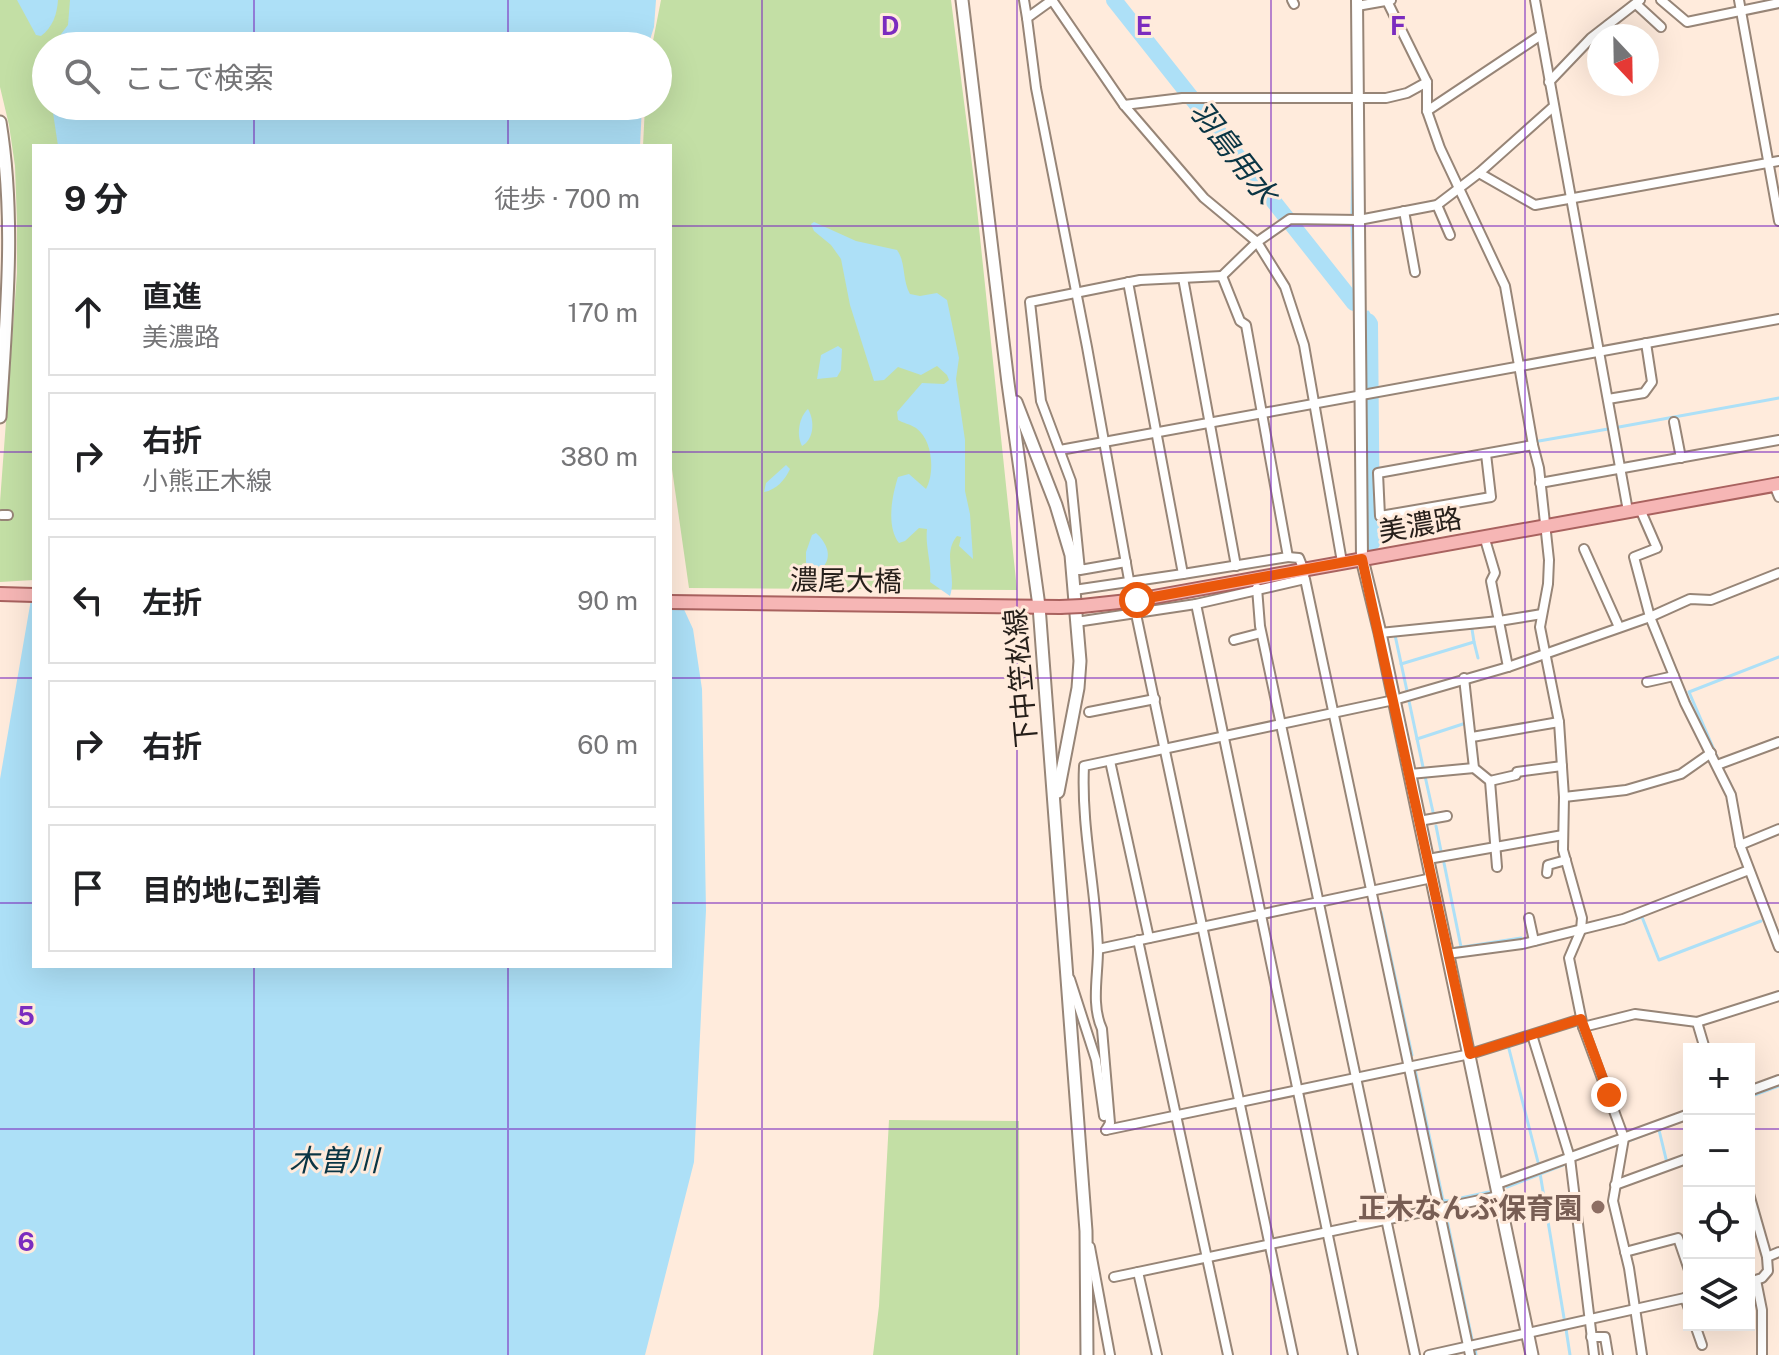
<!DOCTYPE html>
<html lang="ja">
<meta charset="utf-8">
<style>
:root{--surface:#fff;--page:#f6f6f6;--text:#202124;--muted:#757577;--line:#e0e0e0}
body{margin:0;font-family:"Public Sans","Noto Sans JP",sans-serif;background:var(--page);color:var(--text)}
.controls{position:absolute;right:24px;bottom:24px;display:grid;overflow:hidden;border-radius:0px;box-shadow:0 8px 32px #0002}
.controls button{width:72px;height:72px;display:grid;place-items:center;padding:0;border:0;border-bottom:2px solid var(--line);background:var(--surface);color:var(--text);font:40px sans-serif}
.compass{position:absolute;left:1587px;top:24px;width:72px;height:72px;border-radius:50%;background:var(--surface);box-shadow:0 8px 32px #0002;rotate:158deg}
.stop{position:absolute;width:24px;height:24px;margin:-18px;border:6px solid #ea580c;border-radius:50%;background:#fff}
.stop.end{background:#ea580c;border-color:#fff;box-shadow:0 2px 8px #0008}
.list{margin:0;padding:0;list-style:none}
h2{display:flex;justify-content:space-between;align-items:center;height:104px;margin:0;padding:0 32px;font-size:34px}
h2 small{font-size:26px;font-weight:400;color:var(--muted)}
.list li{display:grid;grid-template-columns:52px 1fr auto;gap:24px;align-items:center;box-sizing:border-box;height:128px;margin:0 16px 16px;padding:0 16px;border:2px solid var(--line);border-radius:0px}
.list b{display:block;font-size:30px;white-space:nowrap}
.list p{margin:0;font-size:26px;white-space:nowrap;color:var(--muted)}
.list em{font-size:26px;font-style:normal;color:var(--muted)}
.icon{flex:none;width:44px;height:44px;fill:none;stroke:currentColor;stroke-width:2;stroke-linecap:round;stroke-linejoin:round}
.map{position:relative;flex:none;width:1779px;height:1355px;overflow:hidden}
.search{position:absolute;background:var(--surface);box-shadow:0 8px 32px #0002;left:32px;top:32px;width:640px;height:88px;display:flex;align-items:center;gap:20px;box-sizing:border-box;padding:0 28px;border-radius:44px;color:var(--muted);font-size:30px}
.panel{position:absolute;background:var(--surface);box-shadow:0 8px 32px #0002;left:32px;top:144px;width:640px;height:824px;border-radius:0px}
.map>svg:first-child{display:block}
.green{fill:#c3dfa5}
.water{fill:#ade0f7}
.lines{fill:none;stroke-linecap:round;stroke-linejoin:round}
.stream{stroke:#ade0f7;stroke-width:3}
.river{stroke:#ade0f7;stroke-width:16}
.minor-casing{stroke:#978577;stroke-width:12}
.tertiary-casing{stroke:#978577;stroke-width:14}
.secondary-casing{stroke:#978577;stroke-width:15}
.primary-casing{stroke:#a9625f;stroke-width:16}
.minor{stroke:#fff;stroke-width:8}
.tertiary{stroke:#fff;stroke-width:10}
.secondary{stroke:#fff;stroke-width:11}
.primary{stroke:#f6b6b5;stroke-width:12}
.primary-bridge-casing{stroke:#a9625f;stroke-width:16;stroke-linecap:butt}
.primary-bridge{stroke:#f6b6b5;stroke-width:12}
.route{stroke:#ea580c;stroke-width:10}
.grid{fill:none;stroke:#7b2cbf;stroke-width:2;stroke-opacity:0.55}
.education-dot{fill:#8d6e63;stroke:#ffebdc;stroke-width:3}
.labels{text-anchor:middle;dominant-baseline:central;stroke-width:6;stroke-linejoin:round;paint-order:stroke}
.street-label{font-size:28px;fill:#261f1a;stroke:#ffebdc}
.education-label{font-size:28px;font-weight:bold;fill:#785e54;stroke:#ffebdc;text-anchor:end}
.water-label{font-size:30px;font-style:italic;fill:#0a3544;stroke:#ffebdc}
.grid-label{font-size:26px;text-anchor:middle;font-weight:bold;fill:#7b2cbf;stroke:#ffebdc;stroke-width:6;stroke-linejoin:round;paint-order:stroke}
</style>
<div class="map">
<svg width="1779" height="1355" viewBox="0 0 1779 1355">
<rect width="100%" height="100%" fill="#ffebdc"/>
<g class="green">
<polygon points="0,0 78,0 68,46 46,46 46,106 63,106 68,146 34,146 34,580 0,582 0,502 17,273 17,221 15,166 9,125 0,87"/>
<polygon points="661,0 951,0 974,180 1017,590 689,588 670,455 670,146 643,146 645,106 658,106 658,46 652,46"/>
<polygon points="889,1120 1019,1121 1020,1355 873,1355 879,1306"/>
</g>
<g class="water">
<path d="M17,0h41c-1,14 -5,27 -17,36l-5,-1z"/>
<polygon points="70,0 656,0 654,27 648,46 52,46 68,25"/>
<polygon points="52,106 642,106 640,146 58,146"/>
<path d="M814,222l42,19 41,9c9,12 5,30 13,44l10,2 17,-3 10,7 12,58 -3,21 9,61v51l5,23 3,45 -14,-13 2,-9 -4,-1c-15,18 0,40 -7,60l-20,-14c2,-19 -5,-34 -3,-53l-8,-1 -14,13 -6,2c-13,-17 -7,-47 -1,-66l11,-3 17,15c9,-16 7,-49 -10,-61 -6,-4 -13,-5 -18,-8l-1,-8 25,-29 22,1 5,-4 -2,-5 -10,-9 -16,9 -23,-8 -14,13 -10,1 -24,-76 -9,-46 -10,-14 -17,-14 -3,-7z"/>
<polygon points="838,346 842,349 841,370 837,377 817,379 821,355"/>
<path d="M808,409c7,12 6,30 -6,37 -6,-11 -3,-29 6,-37z"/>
<path d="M786,465l4,4c-5,11 -14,21 -26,23l2,-9z"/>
<path d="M816,533c10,9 17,23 7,34l-13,-1 -4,-3v-11l6,-17z"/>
<polygon points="34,582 34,966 670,966 670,610 682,605 693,629 702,689 706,910 694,1162 645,1355 0,1355 0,779"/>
</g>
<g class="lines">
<g class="stream">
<polyline points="1352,216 1353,158"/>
<polyline points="1352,225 1354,292"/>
<polyline points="1368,312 1374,326 1375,471"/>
<polyline points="1619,427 1779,398"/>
<polyline points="1539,441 1608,429"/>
<polyline points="1472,629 1474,642"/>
<polyline points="1395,635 1407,691"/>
<polyline points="1401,664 1474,642 1478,658"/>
<polyline points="1409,701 1423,767"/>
<polyline points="1417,739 1466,723"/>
<polyline points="1718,759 1689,692 1779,657"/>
<polyline points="1724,772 1730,783"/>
<polyline points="1425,776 1433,812"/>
<polyline points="1436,826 1441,851"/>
<polyline points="1747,853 1779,935"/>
<polyline points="1444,863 1461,947"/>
<polyline points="1381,912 1412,1055"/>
<polyline points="1623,923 1642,917 1659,960 1761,921"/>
<polyline points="1537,945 1561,938"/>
<polyline points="1456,948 1521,938"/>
<polyline points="1509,1049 1538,1162"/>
<polyline points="1415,1069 1443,1200 1447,1201 1489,1192"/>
<polyline points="1749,1097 1779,1086"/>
<polyline points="1659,1130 1667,1163"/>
<polyline points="1628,1141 1689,1118"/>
<polyline points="1575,1160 1614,1146"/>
<polyline points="1540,1173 1564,1318"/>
<polyline points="1507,1187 1563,1165"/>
<polyline points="1446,1215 1472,1339"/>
<polyline points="1566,1329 1570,1355"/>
<polyline points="1475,1349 1476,1355"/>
<polyline points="1448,1355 1462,1352"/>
</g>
<g class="river">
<polyline points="1114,0 1354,303"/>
<polyline points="1368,321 1370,324 1372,543"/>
</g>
<g class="minor-casing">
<g id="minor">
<polyline points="1024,0 1027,18"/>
<polyline points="1292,0 1294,4"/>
<polyline points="1535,0 1628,511"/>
<polyline points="1661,0 1687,22 1779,3"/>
<polyline points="1739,0 1779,221"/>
<polyline points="1387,1 1427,82 1427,111 1440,148 1505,286 1533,445 1378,473 1380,516 1491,497 1486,454"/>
<polyline points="1636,4 1661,27"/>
<polyline points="1357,6 1391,0"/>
<polyline points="1608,25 1620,36"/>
<polyline points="1549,82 1591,38 1640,0"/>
<polyline points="1124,105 1182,98 1386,98 1407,93 1427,82"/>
<polyline points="1427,111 1541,35"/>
<polyline points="1479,173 1535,205 1779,161"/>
<polyline points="1437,205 1450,235"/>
<polyline points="1404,211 1415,272"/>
<polyline points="1222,276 1257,242 1290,219 1359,220 1437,205 1479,173 1553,107"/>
<polyline points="1183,278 1236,566"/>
<polyline points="1608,399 1644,393 1652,382 1646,343"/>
<polyline points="1674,422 1681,458"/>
<polyline points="1533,445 1539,468 1549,560 1548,584 1540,627 1559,722 1564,797 1563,850 1582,918 1581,930 1569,958 1583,1027 1624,1138 1613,1201 1629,1268 1642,1355"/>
<polyline points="1060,450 1779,319"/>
<polyline points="1540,483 1779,440"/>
<polyline points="1774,485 1779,497"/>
<polyline points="1640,509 1657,548 1634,557 1650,617 1685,703 1731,795 1740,845 1779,947"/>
<polyline points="2,515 8,515"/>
<polyline points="1484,536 1495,573 1491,581 1508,667"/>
<polyline points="1584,549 1619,627"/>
<polyline points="1288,557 1299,558 1305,573"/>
<polyline points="1126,562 1080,570 1071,481 1041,401 1030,302 1140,280 1222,276 1240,321 1246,325 1288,557 1183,574 1128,282"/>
<polyline points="1257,588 1260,626 1415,1355"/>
<polyline points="1074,590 1183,574"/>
<polyline points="1131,591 1087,347 1036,88 1027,18 1052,0 1124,105 1204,198 1257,242 1285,287 1304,345 1342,562"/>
<polyline points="1196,604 1353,1355"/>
<polyline points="1136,614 1293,1355"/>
<polyline points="1076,622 1196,604 1305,579 1470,1355"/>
<polyline points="1380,633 1499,621 1542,614"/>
<polyline points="1234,640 1261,633"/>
<polyline points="1464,678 1474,768 1490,781 1497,867"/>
<polyline points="1647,682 1674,676"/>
<polyline points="1089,712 1155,699"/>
<polyline points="1472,737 1559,722"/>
<polyline points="1110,761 1149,938"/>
<polyline points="1717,765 1779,742"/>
<polyline points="1410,774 1474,768"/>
<polyline points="1490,781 1516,775 1517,772 1562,766"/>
<polyline points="1564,797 1626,790 1681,774 1711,753"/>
<polyline points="1419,821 1447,816"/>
<polyline points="1740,845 1779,829"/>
<polyline points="1428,859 1563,835"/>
<polyline points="1547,873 1548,865 1566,860"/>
<polyline points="1529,918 1534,941"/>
<polyline points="1138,940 1228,1355"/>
<polyline points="1098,949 1432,878"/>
<polyline points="1447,954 1522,944 1623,919 1749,870"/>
<polyline points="1070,979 1096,1060 1104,1116"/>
<polyline points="1697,1022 1705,1049"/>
<polyline points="1583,1027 1635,1014 1697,1022 1779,996"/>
<polyline points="1532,1035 1570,1158 1594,1355"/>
<polyline points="1749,1091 1779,1080"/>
<path d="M1106,1130l4,-7 -8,-94c-11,-24 -4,-53 -4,-79 -2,-62 -17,-122 -14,-184l310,-66 114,-33 142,-50 40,-18 21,1 68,-27"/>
<polyline points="1106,1130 1470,1054 1581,1019"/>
<polyline points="1497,1184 1689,1114"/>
<polyline points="1615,1185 1689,1158"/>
<polyline points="1749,1194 1767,1257"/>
<polyline points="1090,1247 1110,1355"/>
<polyline points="1625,1252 1678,1238 1689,1270"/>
<polyline points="1138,1272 1157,1355"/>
<polyline points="1114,1277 1499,1196"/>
<polyline points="1756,1280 1762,1310 1762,1355"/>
<polyline points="1749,1282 1762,1278 1768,1271 1767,1257 1779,1252"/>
<polyline points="1685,1298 1689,1309"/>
<polyline points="1695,1325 1702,1345"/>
<polyline points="1591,1337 1605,1337 1608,1355"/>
<polyline points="1429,1355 1689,1297"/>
</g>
</g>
<g class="tertiary-casing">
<polyline id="tertiary" points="1357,0 1362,559"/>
</g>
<g class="secondary-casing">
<g id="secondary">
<polyline points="962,0 1008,383 1039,606 1086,1231 1087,1355"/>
<path d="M0,122c16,98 6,196 0,295"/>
<polyline points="1016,402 1056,505 1071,555 1080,661 1078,688 1058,792"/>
<polyline points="1362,559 1380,633 1532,1355"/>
</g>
</g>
<g class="primary-casing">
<g id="primary">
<polyline points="0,594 34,595"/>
<polyline points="670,602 1060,607"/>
<polyline points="1082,606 1137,600 1779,484"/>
</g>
</g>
<use href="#minor" class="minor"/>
<use href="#tertiary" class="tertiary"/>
<use href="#secondary" class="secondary"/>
<use href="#primary" class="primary"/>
<g class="primary-bridge-casing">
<polyline id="primary-bridge" points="1060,607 1082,606"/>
</g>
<use href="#primary-bridge" class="primary-bridge"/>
</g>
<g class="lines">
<polyline class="route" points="1137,600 1362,559 1470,1054 1581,1019 1609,1095"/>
</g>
<path class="grid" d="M254,0v46M508,0v46M762,0v1355M1017,0v1355M1271,0v1355M1525,0v1355M254,106v40M508,106v40M0,226h34M670,226h1109M0,452h34M670,452h1109M0,678h34M670,678h1109M0,903h34M670,903h1109M254,966v389M508,966v389M0,1129h1689M1749,1129h30"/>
<circle class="education-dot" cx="1598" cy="1207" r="8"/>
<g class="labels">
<g class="street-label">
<text transform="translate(1420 524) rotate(-10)">美濃路</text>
<text transform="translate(846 580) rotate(1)">濃尾大橋</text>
<text transform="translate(1020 678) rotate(-95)">下中笠松線</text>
</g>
<g class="education-label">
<text x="1582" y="1207">正木なんぶ保育園</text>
</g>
<g class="water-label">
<text transform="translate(1234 152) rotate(52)">羽島用水</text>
<text x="334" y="1160">木曽川</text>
</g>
</g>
<g class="grid-label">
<text x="890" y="35">D</text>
<text x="1144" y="35">E</text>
<text x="1398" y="35">F</text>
<text x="26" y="1025">5</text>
<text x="26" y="1251">6</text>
</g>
</svg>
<div class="controls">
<button>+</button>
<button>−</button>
<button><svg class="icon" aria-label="locate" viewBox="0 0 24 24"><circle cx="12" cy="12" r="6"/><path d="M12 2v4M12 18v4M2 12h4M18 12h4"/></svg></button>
<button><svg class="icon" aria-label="layers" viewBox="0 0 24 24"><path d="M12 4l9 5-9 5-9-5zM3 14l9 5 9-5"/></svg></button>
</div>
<svg class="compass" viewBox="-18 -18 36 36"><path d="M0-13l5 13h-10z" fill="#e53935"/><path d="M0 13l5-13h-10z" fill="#757577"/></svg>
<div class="stop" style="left:1137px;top:600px"></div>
<div class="stop end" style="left:1609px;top:1095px"></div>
<div class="search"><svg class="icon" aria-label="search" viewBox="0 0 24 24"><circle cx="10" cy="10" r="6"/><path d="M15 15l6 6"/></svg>ここで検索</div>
<section class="panel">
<h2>9 分<small>徒歩 · 700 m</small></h2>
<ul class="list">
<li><svg class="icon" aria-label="ahead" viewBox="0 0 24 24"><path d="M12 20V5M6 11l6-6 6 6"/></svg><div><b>直進</b><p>美濃路</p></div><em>170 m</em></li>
<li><svg class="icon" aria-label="right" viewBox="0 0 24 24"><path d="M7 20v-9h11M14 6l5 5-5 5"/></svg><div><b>右折</b><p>小熊正木線</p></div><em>380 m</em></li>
<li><svg class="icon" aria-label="left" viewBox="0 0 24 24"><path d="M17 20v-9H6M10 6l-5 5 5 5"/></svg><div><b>左折</b></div><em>90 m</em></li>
<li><svg class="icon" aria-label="right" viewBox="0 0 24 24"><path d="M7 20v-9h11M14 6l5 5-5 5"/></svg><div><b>右折</b></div><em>60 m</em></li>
<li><svg class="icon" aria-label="arrive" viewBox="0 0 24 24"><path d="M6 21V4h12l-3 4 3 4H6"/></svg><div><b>目的地に到着</b></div></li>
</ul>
</section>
</div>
